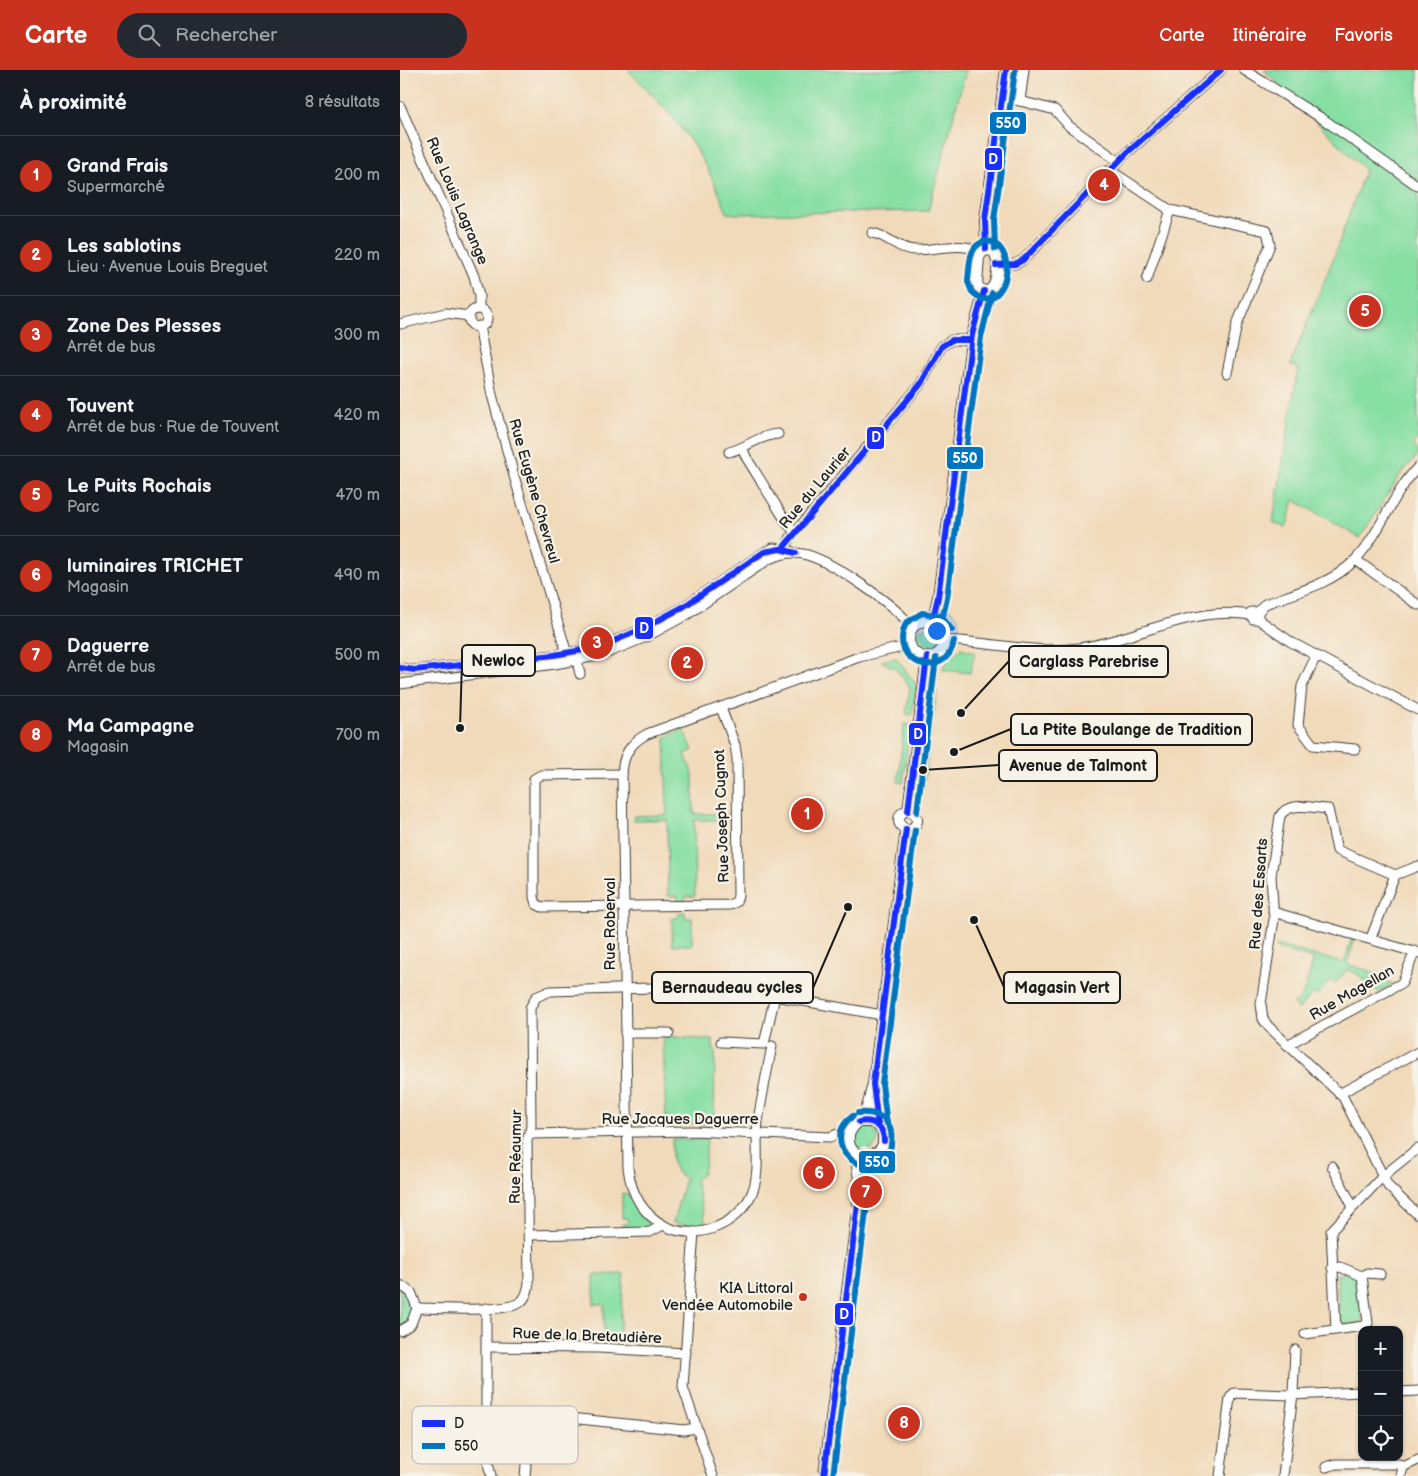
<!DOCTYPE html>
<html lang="fr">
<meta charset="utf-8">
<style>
:root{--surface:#171b24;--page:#242831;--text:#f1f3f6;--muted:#9ea1a6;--line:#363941;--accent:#c8321e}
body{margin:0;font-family:"Balsamiq Sans",sans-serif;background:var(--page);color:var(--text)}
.controls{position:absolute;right:15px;bottom:15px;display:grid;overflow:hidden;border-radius:10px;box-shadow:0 1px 4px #0004}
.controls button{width:45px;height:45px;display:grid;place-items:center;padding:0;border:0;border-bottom:1px solid var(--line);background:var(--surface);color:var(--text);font:25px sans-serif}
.you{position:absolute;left:536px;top:560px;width:18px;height:18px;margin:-12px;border:4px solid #fff;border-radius:50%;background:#1a73e8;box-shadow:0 0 0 8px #1a73e833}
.badge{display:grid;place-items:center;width:32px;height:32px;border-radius:50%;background:var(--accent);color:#fff;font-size:16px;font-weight:700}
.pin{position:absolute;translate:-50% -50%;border:2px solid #fff;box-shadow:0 1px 5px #0006}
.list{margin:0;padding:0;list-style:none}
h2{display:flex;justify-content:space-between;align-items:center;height:65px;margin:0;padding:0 20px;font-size:21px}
h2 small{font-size:16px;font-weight:400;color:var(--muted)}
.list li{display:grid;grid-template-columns:32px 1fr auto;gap:15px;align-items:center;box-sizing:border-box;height:80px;padding:0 20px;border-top:1px solid var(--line)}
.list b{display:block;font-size:19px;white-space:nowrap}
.list p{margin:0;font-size:16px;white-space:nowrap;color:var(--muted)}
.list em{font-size:16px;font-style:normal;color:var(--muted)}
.icon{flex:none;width:28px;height:28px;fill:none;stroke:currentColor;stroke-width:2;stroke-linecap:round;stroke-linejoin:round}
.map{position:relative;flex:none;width:1018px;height:1406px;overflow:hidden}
header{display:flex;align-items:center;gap:30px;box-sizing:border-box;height:70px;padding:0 25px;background:var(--accent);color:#fff}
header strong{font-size:24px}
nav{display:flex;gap:28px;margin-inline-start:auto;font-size:18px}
.search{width:350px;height:45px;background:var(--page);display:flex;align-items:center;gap:12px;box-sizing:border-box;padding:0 18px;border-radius:28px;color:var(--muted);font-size:19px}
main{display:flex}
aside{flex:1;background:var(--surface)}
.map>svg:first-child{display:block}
.green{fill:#87dfa4;stroke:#527e60}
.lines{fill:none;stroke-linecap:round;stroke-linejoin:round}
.minor-casing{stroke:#3c3834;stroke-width:11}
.major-casing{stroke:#3c3834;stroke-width:12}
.minor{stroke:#fff;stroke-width:9}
.major{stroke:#fff;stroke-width:10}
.bus-1-casing{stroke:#f7f3e8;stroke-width:10}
.bus-2-casing{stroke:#f7f3e8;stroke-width:10}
.bus-1{stroke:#192eff;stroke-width:6}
.bus-2{stroke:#0075bf;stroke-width:6}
.poi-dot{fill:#c8321e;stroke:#f7f3e8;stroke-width:2}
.labels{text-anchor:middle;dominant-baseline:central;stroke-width:4.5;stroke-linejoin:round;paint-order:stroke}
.street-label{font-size:15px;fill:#1c1c1c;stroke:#f7f3e8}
.poi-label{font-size:15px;fill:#1c1c1c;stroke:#f7f3e8;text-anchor:end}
.key{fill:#f7f3e8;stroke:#b5b2ab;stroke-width:1}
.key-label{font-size:14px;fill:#1c1c1c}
.leader{fill:none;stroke:#1c1c1c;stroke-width:2}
.callout-dot{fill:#1c1c1c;stroke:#f7f3e8;stroke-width:2}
.callout{fill:#f7f3e8;stroke:#1c1c1c;stroke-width:2}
.callout-label{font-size:16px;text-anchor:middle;font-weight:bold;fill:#1c1c1c}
.line-badge{stroke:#f7f3e8;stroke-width:2}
.badge-label{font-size:14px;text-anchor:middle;font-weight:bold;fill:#fff}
</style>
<header>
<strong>Carte</strong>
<div class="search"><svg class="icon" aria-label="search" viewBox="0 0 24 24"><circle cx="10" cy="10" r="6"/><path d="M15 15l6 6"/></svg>Rechercher</div>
<nav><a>Carte</a><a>Itinéraire</a><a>Favoris</a></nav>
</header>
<main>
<aside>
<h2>À proximité<small>8 résultats</small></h2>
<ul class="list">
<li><span class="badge">1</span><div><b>Grand Frais</b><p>Supermarché</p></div><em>200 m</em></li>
<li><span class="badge">2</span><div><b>Les sablotins</b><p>Lieu · Avenue Louis Breguet</p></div><em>220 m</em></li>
<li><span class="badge">3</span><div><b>Zone Des Plesses</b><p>Arrêt de bus</p></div><em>300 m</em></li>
<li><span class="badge">4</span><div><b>Touvent</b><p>Arrêt de bus · Rue de Touvent</p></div><em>420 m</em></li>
<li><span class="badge">5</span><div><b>Le Puits Rochais</b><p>Parc</p></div><em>470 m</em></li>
<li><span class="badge">6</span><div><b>luminaires TRICHET</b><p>Magasin</p></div><em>490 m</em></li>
<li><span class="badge">7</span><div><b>Daguerre</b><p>Arrêt de bus</p></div><em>500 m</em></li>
<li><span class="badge">8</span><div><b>Ma Campagne</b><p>Magasin</p></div><em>700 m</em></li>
</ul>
</aside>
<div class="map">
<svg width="1018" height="1406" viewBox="0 0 1018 1406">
<rect width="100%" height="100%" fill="#f7f3e8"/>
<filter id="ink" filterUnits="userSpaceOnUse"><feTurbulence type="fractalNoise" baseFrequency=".02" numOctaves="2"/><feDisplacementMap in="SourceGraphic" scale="10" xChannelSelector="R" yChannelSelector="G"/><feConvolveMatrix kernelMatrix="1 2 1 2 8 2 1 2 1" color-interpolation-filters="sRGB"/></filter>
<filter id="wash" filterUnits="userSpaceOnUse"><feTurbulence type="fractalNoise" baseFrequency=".0096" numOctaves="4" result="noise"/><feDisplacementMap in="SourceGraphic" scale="20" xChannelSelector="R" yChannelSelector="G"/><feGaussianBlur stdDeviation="1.12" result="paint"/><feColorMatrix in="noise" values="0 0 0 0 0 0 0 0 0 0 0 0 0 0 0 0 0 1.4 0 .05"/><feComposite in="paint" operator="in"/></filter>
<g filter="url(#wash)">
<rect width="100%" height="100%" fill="#f1daba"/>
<g class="green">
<path d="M228,0h338l-38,141 -191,3 -10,-1c-25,-65 -50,-94 -99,-143z"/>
<polygon points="864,0 1018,0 1018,366 1014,374 1018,385 1000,405 960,468 894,430 886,458 873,452 898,298 890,295 934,187 965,100"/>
<circle cx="527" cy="569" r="12"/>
<polygon points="561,578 575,582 570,603 543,600 544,595"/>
<polygon points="496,588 516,614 512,645 506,644 510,617 496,599 481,591"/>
<polygon points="529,620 537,621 523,719 519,717 520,703 517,703"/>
<polygon points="504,654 510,655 503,713 498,712"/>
<polygon points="284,659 293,680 285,684 293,704 294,744 327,744 327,750 294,750 295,826 286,826 285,831 278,832 278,826 268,826 267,750 234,750 234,746 267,745 265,667"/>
<polygon points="285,842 285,848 292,848 292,875 272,875 272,848 278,848 279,843"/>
<polygon points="952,868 955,869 947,894 989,907 988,912 993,914 978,922 955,902 947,900 935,913 931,910 916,926 913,923 899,939 893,934 902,927 914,889 877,879 876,875 944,893"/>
<polygon points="263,966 313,970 313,979 315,979 314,1054 266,1054"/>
<polygon points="482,974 484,974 487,998 482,1039 477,1038 476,1022"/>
<circle cx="466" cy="1068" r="12"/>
<path d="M272,1069h35l-2,25 -3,11 -7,4 11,46 -10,2 -23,-4 12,-45c-16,-8 -13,-23 -13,-39z"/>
<path d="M222,1123l6,1c4,7 23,29 23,35l-29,1v-6h6v-5l-6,-1z"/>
<polygon points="944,1202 958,1208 963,1249 960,1253 942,1255 940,1253 937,1205"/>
<polygon points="224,1204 219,1273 204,1273 204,1234 194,1234 194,1205"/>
<polygon points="0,1218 6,1221 14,1236 11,1250 0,1258"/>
</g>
</g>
<g filter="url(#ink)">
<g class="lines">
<g class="minor-casing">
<g id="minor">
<polyline points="624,0 620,31 655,40 669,56 718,91"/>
<polyline points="844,0 923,49 1018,116"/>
<polyline points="602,28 620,31"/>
<polyline points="0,36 74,206 79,226 79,239"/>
<polyline points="710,100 770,140 867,161 870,175 837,254 827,303"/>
<path d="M472,163c15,2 27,17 43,17 18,1 51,-11 65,4"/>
<polyline points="596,195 615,194 623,190 729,81 821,0"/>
<polyline points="747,209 770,140"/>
<circle cx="78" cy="248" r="9"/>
<polyline points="0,254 46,243 69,246"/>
<polyline points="79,256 92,325 114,406 168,587"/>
<polyline points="343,379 346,387 387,453 395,462"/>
<path d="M329,382c17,-4 31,-17 49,-18"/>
<polyline points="382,484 391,467 520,315 542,276 552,270 571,270"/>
<polyline points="956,490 1018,535"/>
<path d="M858,542l7,-8c30,-11 67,-20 90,-44 26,-27 37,-66 63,-93"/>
<polyline points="858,549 858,542 851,542 853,549 858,549 891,572 1018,640"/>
<path d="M545,570c45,2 89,14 134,8 57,-8 113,-43 172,-33"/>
<polyline points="916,586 902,616 898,655 913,675 955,679"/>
<polyline points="177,591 180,604"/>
<polyline points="0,598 15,600 154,585 200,577 242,559 283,537 364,482 373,478 391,481"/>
<path d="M0,614l155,-20 47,-9 44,-18 42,-23 81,-55c11,-5 22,-8 34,-5 27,5 93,52 110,74"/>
<polyline points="222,704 141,705 134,709 134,827 136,834 142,837 329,835 336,832 338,826 337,689 335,675 321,638"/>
<path d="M1018,796l-23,9 -58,-25 -9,-41c-16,-1 -39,-8 -48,7l-9,60 3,43 -13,85 2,15 5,7 75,71 45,89 30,29"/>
<polyline points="873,842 1018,883"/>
<polyline points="971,868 995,805"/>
<polyline points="314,916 371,916 376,919 375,926"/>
<polyline points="225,963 269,963"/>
<polyline points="321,972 364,974 375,926 482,945"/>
<polyline points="887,975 1002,913 1015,881"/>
<path d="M372,976c-5,25 -10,50 -14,75 -3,23 3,50 -6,72 -14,32 -55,49 -87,33 -23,-12 -34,-33 -37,-58l-6,-394c1,-19 8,-31 25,-40l212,-77 52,-12"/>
<polyline points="939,1024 1018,982"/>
<polyline points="130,1064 293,1061 430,1067 451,1059"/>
<polyline points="932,1096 953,1137"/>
<polyline points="294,1162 283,1317 313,1406"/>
<polyline points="129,1165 250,1162 263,1155"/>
<polyline points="962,1206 967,1203 980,1204"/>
<polyline points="0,1215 11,1222 17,1238 11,1254 0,1261"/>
<path d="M17,1238c22,0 85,5 102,-5 7,-4 9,-12 10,-20l-2,-142 4,-14 -1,-119 6,-11 14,-6 137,-4"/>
<polyline points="86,1238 86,1385 91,1406"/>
<polyline points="936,1260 931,1161 983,1106 1018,1078"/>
<polyline points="905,1264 964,1256 968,1253 962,1206 940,1197 932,1198"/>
<polyline points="87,1277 199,1278 286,1283"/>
<polyline points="999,1322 1018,1321"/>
<polyline points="926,1397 936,1394 998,1394 1003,1397"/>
<path d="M125,1406c3,-26 0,-60 35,-59l124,13 12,-2"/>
<polyline points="820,1406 830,1328 834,1323 889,1325 962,1322"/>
<polyline points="883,1406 893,1324 895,1280"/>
<polyline points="1001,1406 1003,1397 1018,1390"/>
</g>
</g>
<g class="major-casing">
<g id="major">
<polyline points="586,179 585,150 606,0"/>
<path d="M584,180l9,1c7,9 5,35 -5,40l-7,-1 -4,-6 2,-27z"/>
<circle cx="527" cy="569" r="18"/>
<polyline points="532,552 538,527 572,265 584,221"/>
<polyline points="508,741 527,587"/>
<circle cx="508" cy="750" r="9"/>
<polyline points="474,1023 478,1055"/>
<path d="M459,1052h15l9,9v14c-9,17 -37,13 -34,-9 1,-9 11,-14 15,-22 5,-9 6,-20 9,-30l33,-255"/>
<polyline points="462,1114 474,1085"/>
<polyline points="424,1406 460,1117 455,1082"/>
</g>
</g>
<use href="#minor" class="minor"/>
<use href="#major" class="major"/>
<g class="bus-1-casing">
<g id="bus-1">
<polyline points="586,179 585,150 606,0"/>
<polyline points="596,195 615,194 623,190 729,81 821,0"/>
<polyline points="383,478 520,315 542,276 552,270 571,270"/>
<polyline points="532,552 538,527 572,265 584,221"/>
<polyline points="0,598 15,600 154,585 200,577 242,559 283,537 364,482 380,479 396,483"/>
<polyline points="508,741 527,587"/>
<path d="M459,1052c14,-3 25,4 25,19"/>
<polyline points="478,1055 473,1014 506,759"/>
<polyline points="424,1406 460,1117 474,1085"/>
</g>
</g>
<g class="bus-2-casing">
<g id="bus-2">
<polyline points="595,179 594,150 615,1"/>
<path d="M568,210c2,-16 0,-35 18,-39 31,2 25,62 -5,58l-9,-7 -4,-10"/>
<polyline points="541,554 547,528 581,267 592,223"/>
<path d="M552,560l-11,-14 -19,-3 -16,10c-20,42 41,59 48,18"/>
<polyline points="517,742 536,588"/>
<path d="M453,1046c-36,25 12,74 37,34 6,-26 -6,-39 -32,-37"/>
<polyline points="487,1054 482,1014 515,760"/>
<polyline points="433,1406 469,1118 464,1081"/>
</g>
</g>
<use href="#bus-1" class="bus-1"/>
<use href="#bus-2" class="bus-2"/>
</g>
</g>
<circle class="poi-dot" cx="403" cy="1227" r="5"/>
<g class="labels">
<g class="street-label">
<text transform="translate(57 131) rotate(67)">Rue Louis Lagrange</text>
<text transform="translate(415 418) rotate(-50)">Rue du Laurier</text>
<text transform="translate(134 421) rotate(74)">Rue Eugène Chevreul</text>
<text transform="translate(322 746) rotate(-92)">Rue Joseph Cugnot</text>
<text transform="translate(859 824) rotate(-86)">Rue des Essarts</text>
<text transform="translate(210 854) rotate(-90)">Rue Roberval</text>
<text transform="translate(952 923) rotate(-30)">Rue Magellan</text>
<text x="280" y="1049">Rue Jacques Daguerre</text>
<text transform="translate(116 1087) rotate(-89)">Rue Réaumur</text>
<text transform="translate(187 1266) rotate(2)">Rue de la Bretaudière</text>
</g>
<g class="poi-label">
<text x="393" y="1218">KIA Littoral<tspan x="393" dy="17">Vendée Automobile</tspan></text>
</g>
</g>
<rect x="12" y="1336" width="166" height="58" rx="8" class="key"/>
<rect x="22" y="1350" width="23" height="7" fill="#192eff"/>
<rect x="22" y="1373" width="23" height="6" fill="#0075bf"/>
<g class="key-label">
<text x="54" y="1358">D</text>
<text x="54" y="1381">550</text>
</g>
<path class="leader" d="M60 658L62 591M561 643L609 591M554 682L611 659M523 700L599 695M574 850L604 917M448 837L413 918"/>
<g class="callout-dot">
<circle cx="60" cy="658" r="5"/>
<circle cx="561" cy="643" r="5"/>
<circle cx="554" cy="682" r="5"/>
<circle cx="523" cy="700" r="5"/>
<circle cx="574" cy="850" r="5"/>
<circle cx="448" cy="837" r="5"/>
</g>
<g class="callout">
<rect x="62" y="575" width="73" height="31" rx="5"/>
<rect x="609" y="576" width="159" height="31" rx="5"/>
<rect x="611" y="644" width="241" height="31" rx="5"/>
<rect x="599" y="680" width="158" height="31" rx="5"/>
<rect x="604" y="902" width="116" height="31" rx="5"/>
<rect x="252" y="902" width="161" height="31" rx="5"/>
</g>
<g class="callout-label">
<text x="98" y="596">Newloc</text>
<text x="689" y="597">Carglass Parebrise</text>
<text x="731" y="665">La Ptite Boulange de Tradition</text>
<text x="678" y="701">Avenue de Talmont</text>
<text x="662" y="923">Magasin Vert</text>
<text x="332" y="923">Bernaudeau cycles</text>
</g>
<g class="line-badge">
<rect x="589" y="41" width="38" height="24" rx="5" fill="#0075bf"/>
<rect x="584" y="77" width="19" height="24" rx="5" fill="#192eff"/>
<rect x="466" y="356" width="19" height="24" rx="5" fill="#192eff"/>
<rect x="546" y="376" width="38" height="24" rx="5" fill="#0075bf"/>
<rect x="234" y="546" width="20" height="24" rx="5" fill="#192eff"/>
<rect x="508" y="652" width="19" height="24" rx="5" fill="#192eff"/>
<rect x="458" y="1080" width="38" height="24" rx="5" fill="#0075bf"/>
<rect x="434" y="1232" width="20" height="24" rx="5" fill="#192eff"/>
</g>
<g class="badge-label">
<text x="608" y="58">550</text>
<text x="593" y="94">D</text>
<text x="476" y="372">D</text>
<text x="565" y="393">550</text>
<text x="244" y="563">D</text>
<text x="518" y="669">D</text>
<text x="477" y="1097">550</text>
<text x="444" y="1249">D</text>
</g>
</svg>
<div class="controls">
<button>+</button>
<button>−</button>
<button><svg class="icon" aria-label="locate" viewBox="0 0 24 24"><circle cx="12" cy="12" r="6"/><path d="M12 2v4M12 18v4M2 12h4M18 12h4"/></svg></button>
</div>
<div class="you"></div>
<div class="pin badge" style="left:407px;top:744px">1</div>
<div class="pin badge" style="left:287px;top:593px">2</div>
<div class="pin badge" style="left:197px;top:573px">3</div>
<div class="pin badge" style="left:704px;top:115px">4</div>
<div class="pin badge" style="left:965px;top:241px">5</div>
<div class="pin badge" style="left:419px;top:1103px">6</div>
<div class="pin badge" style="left:466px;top:1122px">7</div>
<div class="pin badge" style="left:504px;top:1353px">8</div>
</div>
</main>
